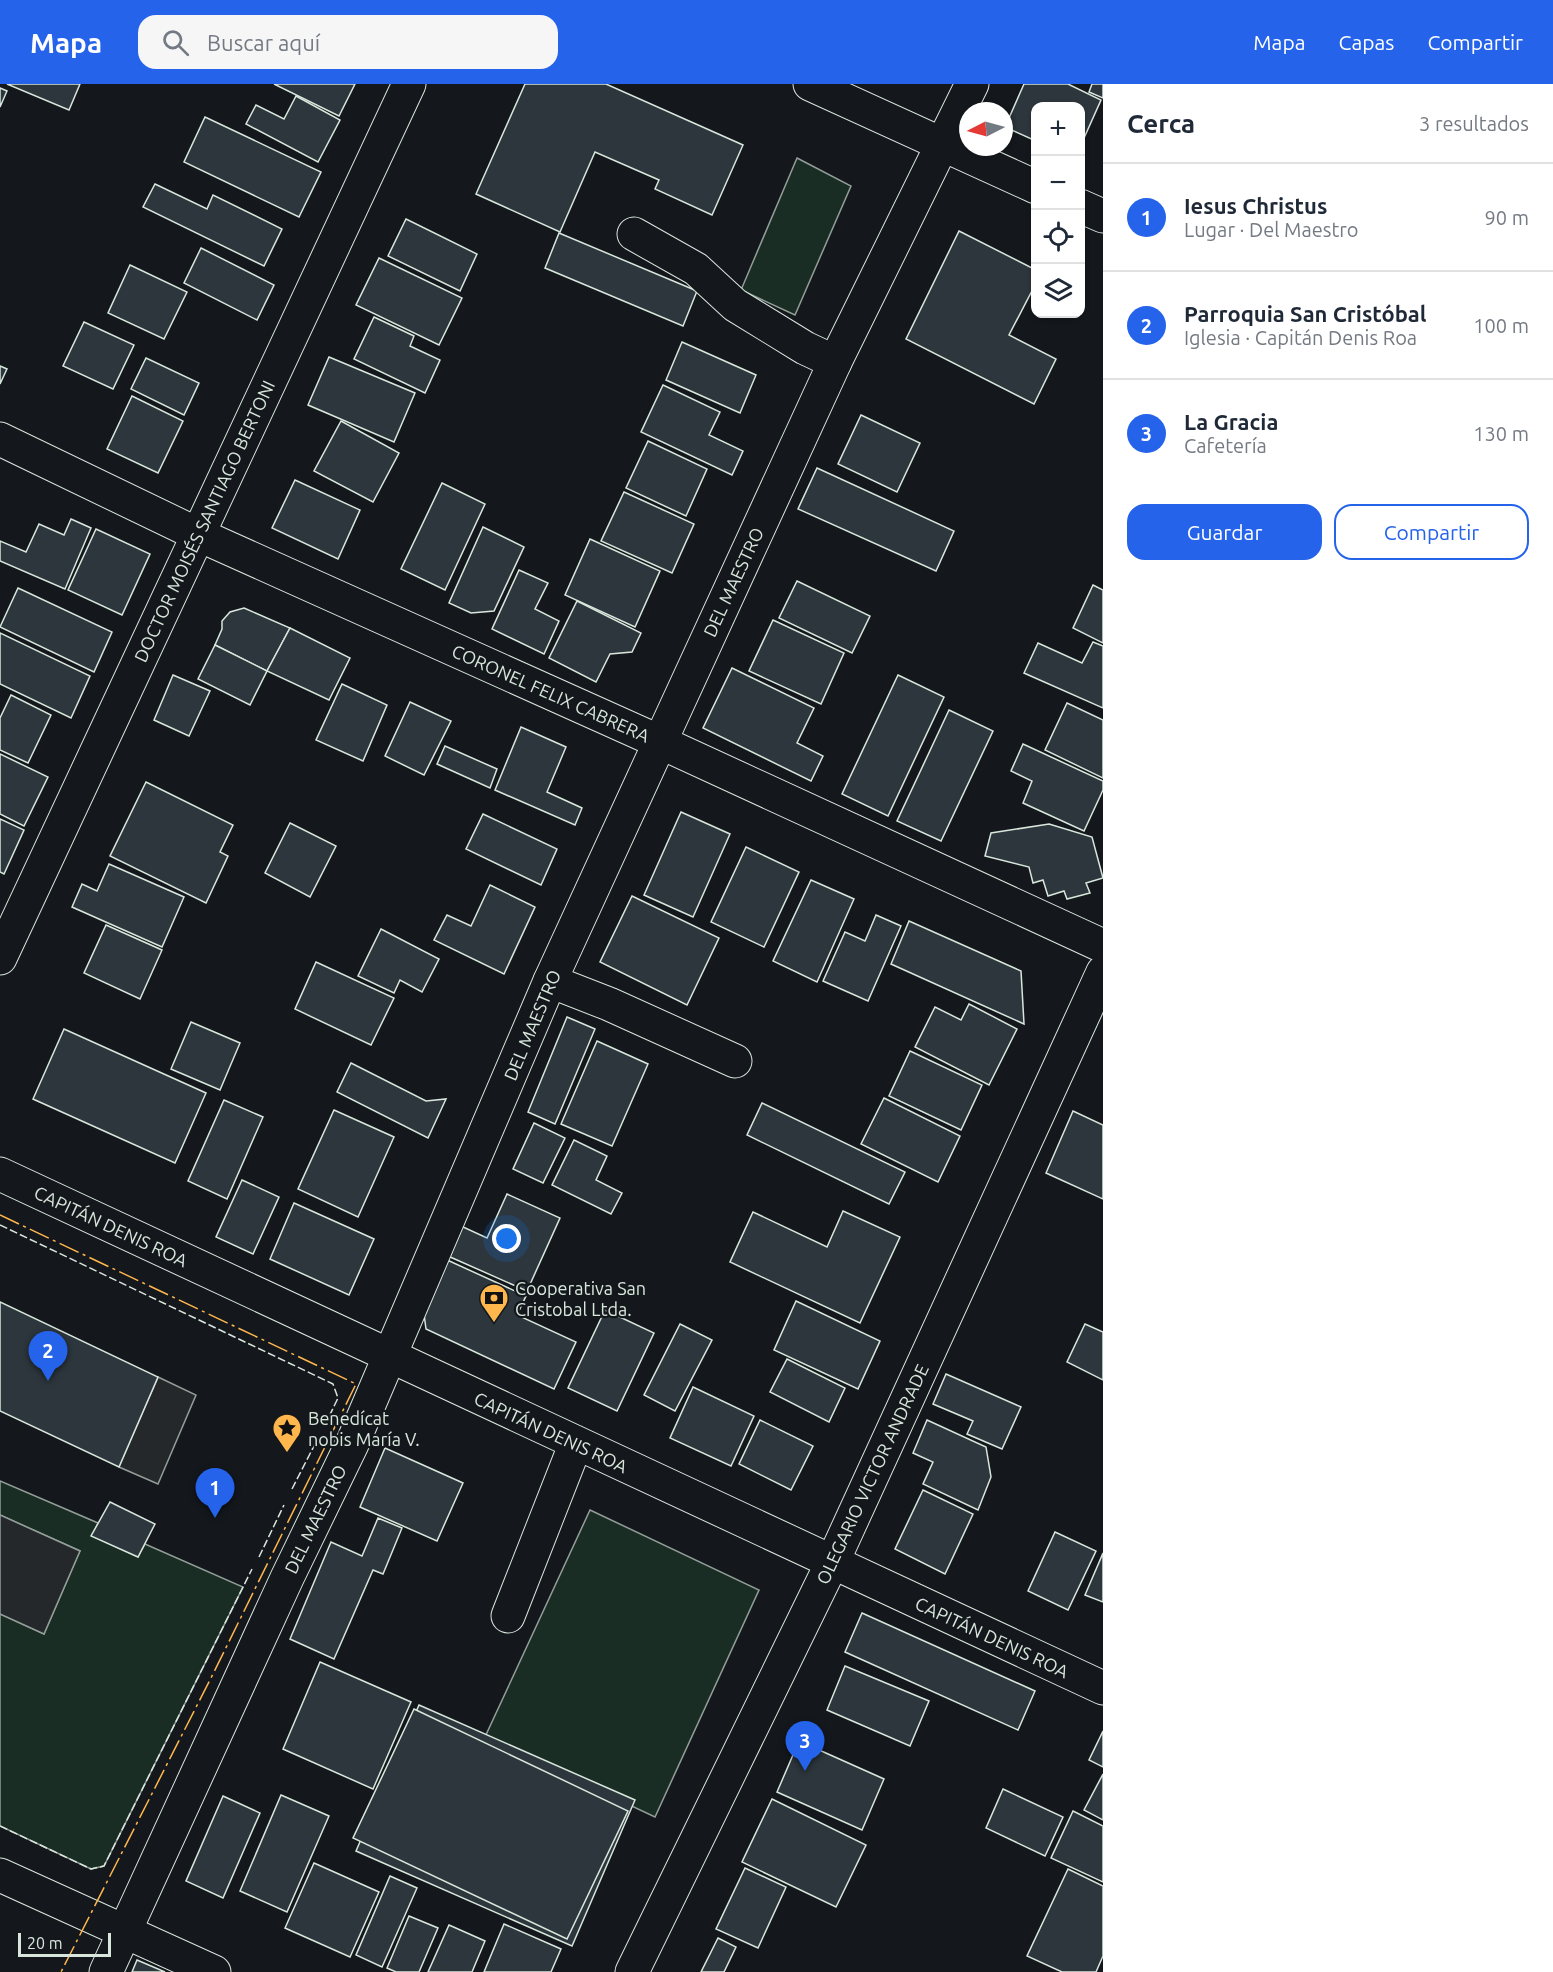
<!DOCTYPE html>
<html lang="es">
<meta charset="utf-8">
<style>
:root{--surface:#fff;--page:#f6f6f7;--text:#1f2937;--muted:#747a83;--line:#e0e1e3;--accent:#2563eb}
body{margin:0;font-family:Ubuntu,sans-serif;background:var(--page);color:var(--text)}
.controls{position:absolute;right:18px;top:18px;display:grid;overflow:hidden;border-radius:12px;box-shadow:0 2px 4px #0004}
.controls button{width:54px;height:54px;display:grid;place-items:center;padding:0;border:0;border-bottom:2px solid var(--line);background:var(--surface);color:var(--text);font:30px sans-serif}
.compass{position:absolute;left:959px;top:18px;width:54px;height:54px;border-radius:50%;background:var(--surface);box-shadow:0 2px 4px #0004;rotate:264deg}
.scale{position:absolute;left:18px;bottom:15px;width:93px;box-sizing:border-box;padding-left:6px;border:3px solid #d8e6dc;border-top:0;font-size:16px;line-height:21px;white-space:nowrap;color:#d8e6dc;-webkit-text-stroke:4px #14181c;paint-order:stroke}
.you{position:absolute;left:507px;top:1155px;width:21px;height:21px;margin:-15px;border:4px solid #fff;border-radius:50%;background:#1a73e8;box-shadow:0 0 0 9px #1a73e833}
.badge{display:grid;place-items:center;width:39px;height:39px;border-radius:50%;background:var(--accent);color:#fff;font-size:20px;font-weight:700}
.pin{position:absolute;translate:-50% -50px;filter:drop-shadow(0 2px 3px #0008)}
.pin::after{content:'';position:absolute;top:32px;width:21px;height:18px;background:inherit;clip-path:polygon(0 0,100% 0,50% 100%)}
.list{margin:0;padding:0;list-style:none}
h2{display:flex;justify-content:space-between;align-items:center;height:78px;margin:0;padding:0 24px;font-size:26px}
h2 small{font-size:20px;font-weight:400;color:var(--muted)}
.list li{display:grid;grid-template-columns:39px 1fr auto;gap:18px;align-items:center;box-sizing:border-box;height:108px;padding:0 24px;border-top:2px solid var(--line)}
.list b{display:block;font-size:22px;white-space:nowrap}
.list p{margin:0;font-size:20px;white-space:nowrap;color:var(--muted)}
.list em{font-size:20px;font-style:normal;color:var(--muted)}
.actions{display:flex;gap:12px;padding:18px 24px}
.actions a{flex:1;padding:14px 0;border:2px solid var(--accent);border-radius:18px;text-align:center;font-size:21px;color:var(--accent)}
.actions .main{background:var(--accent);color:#fff}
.icon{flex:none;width:33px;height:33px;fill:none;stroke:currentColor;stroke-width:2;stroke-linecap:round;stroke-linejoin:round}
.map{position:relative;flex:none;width:1103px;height:1888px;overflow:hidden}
header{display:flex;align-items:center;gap:36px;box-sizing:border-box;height:84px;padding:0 30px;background:var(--accent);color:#fff}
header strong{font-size:28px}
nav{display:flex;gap:33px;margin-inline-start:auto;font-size:21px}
.search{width:420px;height:54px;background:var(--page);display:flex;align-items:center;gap:15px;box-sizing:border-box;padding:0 21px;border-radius:18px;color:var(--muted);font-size:22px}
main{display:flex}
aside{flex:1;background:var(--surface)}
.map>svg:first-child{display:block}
.green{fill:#1a2d24;stroke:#939e99;stroke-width:1.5}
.parking{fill:#24282b;stroke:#939e99;stroke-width:1.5}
.building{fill:#2c363c;stroke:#d8e6dc;stroke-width:1.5}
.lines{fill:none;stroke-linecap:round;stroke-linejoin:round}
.minor-casing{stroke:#d8e6dc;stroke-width:35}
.major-casing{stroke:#d8e6dc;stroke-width:35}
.minor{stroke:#14181c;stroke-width:33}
.major{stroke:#14181c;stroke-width:33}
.fence{stroke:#d8e6dc;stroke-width:1.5;stroke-dasharray:8 3;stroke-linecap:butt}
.power{stroke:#ffb74d;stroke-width:1.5;stroke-dasharray:21 4.5 3 4.5;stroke-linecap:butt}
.labels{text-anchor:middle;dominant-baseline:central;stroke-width:4.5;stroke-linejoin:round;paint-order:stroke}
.street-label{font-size:18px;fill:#d8e6dc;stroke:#14181c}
.poi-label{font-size:18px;fill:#d8e6dc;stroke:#14181c;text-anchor:start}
</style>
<header>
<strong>Mapa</strong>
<div class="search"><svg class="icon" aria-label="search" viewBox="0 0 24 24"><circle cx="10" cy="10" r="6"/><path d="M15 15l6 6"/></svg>Buscar aquí</div>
<nav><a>Mapa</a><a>Capas</a><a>Compartir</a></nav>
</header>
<main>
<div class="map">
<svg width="1103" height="1888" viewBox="0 0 1103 1888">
<rect width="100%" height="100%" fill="#14181c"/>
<g class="green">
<polygon points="797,74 851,102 795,231 741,206"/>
<polygon points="0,1397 98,1439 92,1452 138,1473 145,1460 243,1503 104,1782 91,1785 0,1742 0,1530 44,1550 80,1467 0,1431"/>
<polygon points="590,1426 759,1506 655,1733 485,1653"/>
</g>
<g class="parking">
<polygon points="158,1293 196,1311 158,1400 119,1383"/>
<polygon points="0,1431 80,1467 44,1550 0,1530"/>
</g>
<g class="building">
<polygon points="7,0 80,0 69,26"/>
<polygon points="274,0 355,0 339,32"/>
<polygon points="525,0 606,0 743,61 712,131 655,105 659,96 595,68 560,148 476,110"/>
<polygon points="1024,0 1068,0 1101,16 1080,63 1080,22 1036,22 1036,57 1005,43"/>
<polygon points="1092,0 1103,0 1103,14 1089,8"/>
<polygon points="0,4 7,7 0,23"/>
<polygon points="296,12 340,36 318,78 246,40 256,21 284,35"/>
<polygon points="205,33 321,88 299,133 184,78"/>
<polygon points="155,100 207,125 213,111 282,145 264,182 143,123"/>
<polygon points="406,135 477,170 460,207 388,172"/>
<polygon points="959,147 1036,186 1036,199 1009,251 1056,275 1034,320 906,255"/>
<polygon points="559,149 697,207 683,242 545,184"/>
<polygon points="201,164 274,201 257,236 184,199"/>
<polygon points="379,174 462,214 439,261 356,221"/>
<polygon points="130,181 187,208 164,255 108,229"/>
<polygon points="374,233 414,252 410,262 440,276 425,309 354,275"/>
<polygon points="84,238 134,261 113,305 63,282"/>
<polygon points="682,258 756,291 740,329 666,296"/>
<polygon points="329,273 415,309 394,358 308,321"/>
<polygon points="146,274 199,299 184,331 131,305"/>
<polygon points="0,282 7,285 0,300"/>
<polygon points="663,301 720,328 709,351 743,367 732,391 641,348"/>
<polygon points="132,312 183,337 158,389 107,365"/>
<polygon points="861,331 920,359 897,408 838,380"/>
<polygon points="341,337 399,369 373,418 314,387"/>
<polygon points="648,357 707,385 686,432 626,404"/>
<polygon points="817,384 954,447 936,487 798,425"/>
<polygon points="295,396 360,426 338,475 272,444"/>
<polygon points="442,399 485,420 445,506 401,485"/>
<polygon points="624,408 694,440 672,489 601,457"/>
<polygon points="71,435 91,444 65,505 0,477 0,457 26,468 39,440 64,451"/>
<polygon points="483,443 524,463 494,527 471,529 449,519"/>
<polygon points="96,445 150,470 122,531 68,506"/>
<polygon points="590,455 660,487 635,543 565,511"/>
<polygon points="519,486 548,499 535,525 559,537 544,570 492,545"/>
<polygon points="797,497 870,532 852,569 779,534"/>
<polygon points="1093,501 1103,506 1103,559 1073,544"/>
<polygon points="18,504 112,548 94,588 0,543"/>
<polygon points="577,517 641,549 632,568 610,570 596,598 549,574"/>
<polygon points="244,524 290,544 267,587 215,561 222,545 222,537 230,528"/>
<polygon points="773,536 844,569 821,620 749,587"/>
<polygon points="290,544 350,574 329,616 267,587"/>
<polygon points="0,549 90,592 71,634 0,600"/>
<polygon points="1093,558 1103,562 1103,624 1024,589 1038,559 1082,579"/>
<polygon points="215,561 267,587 250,621 198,595"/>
<polygon points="732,584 814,624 797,659 823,672 811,697 703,644"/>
<polygon points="173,591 210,607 189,652 154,636"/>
<polygon points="898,591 944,613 888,732 842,710"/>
<polygon points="342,600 387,621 363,677 316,656"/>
<polygon points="11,611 51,631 28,679 0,666 0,634"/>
<polygon points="410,618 451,637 424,691 385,672"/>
<polygon points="1067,619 1103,636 1103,694 1045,666"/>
<polygon points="949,626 993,647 941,757 897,737"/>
<polygon points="521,643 566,663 547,708 582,724 575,741 495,706"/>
<polygon points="1023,660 1103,697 1103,706 1084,747 1023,719 1032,697 1011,687"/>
<polygon points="445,662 497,685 490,704 437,680"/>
<polygon points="0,670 48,693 24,742 0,730"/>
<polygon points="146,698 233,741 220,768 228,772 206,819 110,772"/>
<polygon points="681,728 730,750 693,833 644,811"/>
<polygon points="483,730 557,765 541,801 466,765"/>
<polygon points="0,735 24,746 4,790 0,788"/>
<polygon points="290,739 336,762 310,813 265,789"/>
<polygon points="1049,740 1092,753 1103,794 1086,799 1090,809 1067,815 1064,807 1048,812 1043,796 1033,799 1029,783 985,772 991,749"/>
<polygon points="746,763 799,788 764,863 711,838"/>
<polygon points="109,780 184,813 162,863 72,823 82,800 97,807"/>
<polygon points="811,796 854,815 817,898 773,877"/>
<polygon points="490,801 535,823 504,890 434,856 447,831 471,842"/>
<polygon points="632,812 719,854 687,921 600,878"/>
<polygon points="876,831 901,842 868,917 823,897 845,848 865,857"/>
<polygon points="909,837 1021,887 1024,940 891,880"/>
<polygon points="106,841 162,866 140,915 84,889"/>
<polygon points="381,845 439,875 422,908 400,896 394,909 358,892"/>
<polygon points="316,878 394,914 371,961 295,925"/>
<polygon points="969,920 1017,945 989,1001 915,963 935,923 961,936"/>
<polygon points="567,933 595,945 555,1040 528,1028"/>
<polygon points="191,938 240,959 220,1006 171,985"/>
<polygon points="64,945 206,1009 175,1079 33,1015"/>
<polygon points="597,957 648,980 612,1062 561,1040"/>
<polygon points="910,967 982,1001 961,1046 889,1012"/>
<polygon points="351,979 426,1017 446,1015 428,1054 337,1008"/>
<polygon points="884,1014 960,1052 938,1098 861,1060"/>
<polygon points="224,1016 263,1033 227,1115 188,1097"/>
<polygon points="762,1019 905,1088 889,1120 747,1051"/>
<polygon points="334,1026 394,1053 358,1133 298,1105"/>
<polygon points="1073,1027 1103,1041 1103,1115 1046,1089"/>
<polygon points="534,1039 565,1054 543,1099 513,1085"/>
<polygon points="574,1056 607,1072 596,1096 622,1109 611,1130 552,1101"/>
<polygon points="242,1096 279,1113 253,1170 216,1153"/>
<polygon points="507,1110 560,1134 527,1207 448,1172 461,1142 487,1154"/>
<polygon points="294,1119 374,1155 349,1211 270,1175"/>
<polygon points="843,1127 900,1153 860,1239 730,1178 753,1128 827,1163"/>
<polygon points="445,1175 526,1212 517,1231 576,1258 554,1305 426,1245 423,1222"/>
<polygon points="796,1217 880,1257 858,1305 774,1266"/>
<polygon points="0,1218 158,1293 119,1383 0,1327"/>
<polygon points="605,1226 654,1249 617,1327 568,1304"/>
<polygon points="680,1240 712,1256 675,1327 644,1311"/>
<polygon points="1085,1240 1103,1248 1103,1296 1067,1278"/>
<polygon points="787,1275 845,1304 829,1338 770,1308"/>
<polygon points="946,1290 1021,1323 1002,1365 967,1350 973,1337 933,1320"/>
<polygon points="693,1303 754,1332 731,1382 670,1354"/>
<polygon points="760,1336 813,1362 791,1406 739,1380"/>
<polygon points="927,1336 986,1363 991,1393 978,1426 923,1400 933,1378 913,1369"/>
<polygon points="385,1364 463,1399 437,1457 360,1423"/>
<polygon points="923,1406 973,1430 945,1490 895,1465"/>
<polygon points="110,1418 155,1440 138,1473 91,1452"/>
<polygon points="378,1434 402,1444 383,1490 373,1486 334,1575 290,1555 331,1458 362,1472"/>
<polygon points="1055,1448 1096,1467 1068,1526 1028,1507"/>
<polygon points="1103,1469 1103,1518 1085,1511"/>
<polygon points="862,1529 1035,1607 1018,1646 845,1568"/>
<polygon points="320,1578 411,1618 373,1705 283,1665"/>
<polygon points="845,1582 929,1617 910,1662 827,1626"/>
<polygon points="419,1621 635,1716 572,1862 356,1767"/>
<polygon points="414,1625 628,1727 567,1855 353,1754"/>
<polygon points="1103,1647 1103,1683 1089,1676"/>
<polygon points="799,1657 884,1695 862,1746 777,1708"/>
<polygon points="1103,1690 1103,1736 1084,1726"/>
<polygon points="1003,1705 1063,1733 1045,1772 986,1744"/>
<polygon points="281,1711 329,1732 287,1828 240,1807"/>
<polygon points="223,1712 260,1729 223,1814 186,1797"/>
<polygon points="772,1715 866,1761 836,1823 742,1778"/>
<polygon points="1073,1727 1103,1742 1103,1798 1051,1774"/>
<polygon points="314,1779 379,1808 350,1873 285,1844"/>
<polygon points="745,1784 786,1803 758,1864 716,1845"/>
<polygon points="1068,1785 1103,1802 1103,1872 1096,1888 1062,1888 1027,1872"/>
<polygon points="390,1792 417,1804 382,1883 356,1871"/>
<polygon points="409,1832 438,1844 419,1888 396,1888 387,1884"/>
<polygon points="504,1840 561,1865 551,1888 484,1888"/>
<polygon points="449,1841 485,1857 472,1888 428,1888"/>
<polygon points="718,1854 736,1863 724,1888 701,1888"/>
<polygon points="137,1876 165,1888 132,1888"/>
</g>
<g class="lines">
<g class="minor-casing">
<g id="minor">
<polyline points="810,0 1036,103"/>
<polyline points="1080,122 1103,132"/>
<polyline points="634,150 696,185 735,221 805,264 835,278"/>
<polyline points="0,355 197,450 660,658 1103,862"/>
<polyline points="0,874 409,0"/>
<polyline points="550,897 609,920 735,977"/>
<polyline points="832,1479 1103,888"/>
<polyline points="508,1532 576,1359"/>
<polyline points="0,1791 214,1888"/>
<polyline points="106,1888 287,1494 352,1360 550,897 660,658 835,278 972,0"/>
</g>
</g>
<g class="major-casing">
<g id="major">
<polyline points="0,1090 1103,1604"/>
<polyline points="632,1888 832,1479"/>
</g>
</g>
<use href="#minor" class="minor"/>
<use href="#major" class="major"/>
<g class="fence">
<polyline points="0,1141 333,1300 338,1314 326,1339"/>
<polyline points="292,1405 318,1354"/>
<polyline points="259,1473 284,1421"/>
<polyline points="0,1742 91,1785 104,1782 252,1485"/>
</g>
<polyline class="power" points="0,1131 356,1300 213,1590 61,1888"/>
</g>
<defs>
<g id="bank-pin" transform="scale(1.5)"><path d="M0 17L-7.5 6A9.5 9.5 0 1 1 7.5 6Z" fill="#ffb74d" stroke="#14181c"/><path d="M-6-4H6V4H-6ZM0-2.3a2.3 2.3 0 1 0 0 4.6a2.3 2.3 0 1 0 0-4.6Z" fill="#111"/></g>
<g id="sight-pin" transform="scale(1.5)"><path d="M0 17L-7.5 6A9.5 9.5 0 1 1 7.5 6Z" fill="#ffb74d" stroke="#14181c"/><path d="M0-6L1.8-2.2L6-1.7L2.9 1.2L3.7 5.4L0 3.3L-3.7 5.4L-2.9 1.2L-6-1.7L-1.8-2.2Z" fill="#111"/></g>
</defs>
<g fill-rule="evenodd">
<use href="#bank-pin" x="494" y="1214"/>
<use href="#sight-pin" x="287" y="1344"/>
</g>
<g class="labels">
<g class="street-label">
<text transform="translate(204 437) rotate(-65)">DOCTOR MOISÉS SANTIAGO BERTONI</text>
<text transform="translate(733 498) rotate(-65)">DEL MAESTRO</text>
<text transform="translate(551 609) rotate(24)">CORONEL FELIX CABRERA</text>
<text transform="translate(532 941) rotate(-67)">DEL MAESTRO</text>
<text transform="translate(111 1142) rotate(25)">CAPITÁN DENIS ROA</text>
<text transform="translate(551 1348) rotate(25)">CAPITÁN DENIS ROA</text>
<text transform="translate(872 1390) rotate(-65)">OLEGARIO VICTOR ANDRADE</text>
<text transform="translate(315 1435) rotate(-64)">DEL MAESTRO</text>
<text transform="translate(992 1553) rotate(25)">CAPITÁN DENIS ROA</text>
</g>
<g class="poi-label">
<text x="515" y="1204">Cooperativa San<tspan x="515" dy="21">Cristobal Ltda.</tspan></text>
<text x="308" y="1334">Benedícat<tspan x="308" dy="21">nobis María V.</tspan></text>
</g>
</g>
</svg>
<div class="controls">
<button>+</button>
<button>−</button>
<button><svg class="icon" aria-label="locate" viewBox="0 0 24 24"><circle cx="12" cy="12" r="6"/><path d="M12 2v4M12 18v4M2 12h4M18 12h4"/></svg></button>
<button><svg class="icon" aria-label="layers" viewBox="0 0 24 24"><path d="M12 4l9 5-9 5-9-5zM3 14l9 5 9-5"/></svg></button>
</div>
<svg class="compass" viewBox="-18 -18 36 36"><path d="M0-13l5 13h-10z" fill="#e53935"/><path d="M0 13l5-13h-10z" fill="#747a83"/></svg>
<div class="scale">20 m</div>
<div class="you"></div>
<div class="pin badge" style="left:215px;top:1434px">1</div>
<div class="pin badge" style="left:48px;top:1297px">2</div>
<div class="pin badge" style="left:805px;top:1687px">3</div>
</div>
<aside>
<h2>Cerca<small>3 resultados</small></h2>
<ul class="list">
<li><span class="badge">1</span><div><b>Iesus Christus</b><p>Lugar · Del Maestro</p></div><em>90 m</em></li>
<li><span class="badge">2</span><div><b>Parroquia San Cristóbal</b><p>Iglesia · Capitán Denis Roa</p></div><em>100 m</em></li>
<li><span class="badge">3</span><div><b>La Gracia</b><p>Cafetería</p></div><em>130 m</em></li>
</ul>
<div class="actions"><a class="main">Guardar</a><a>Compartir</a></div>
</aside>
</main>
